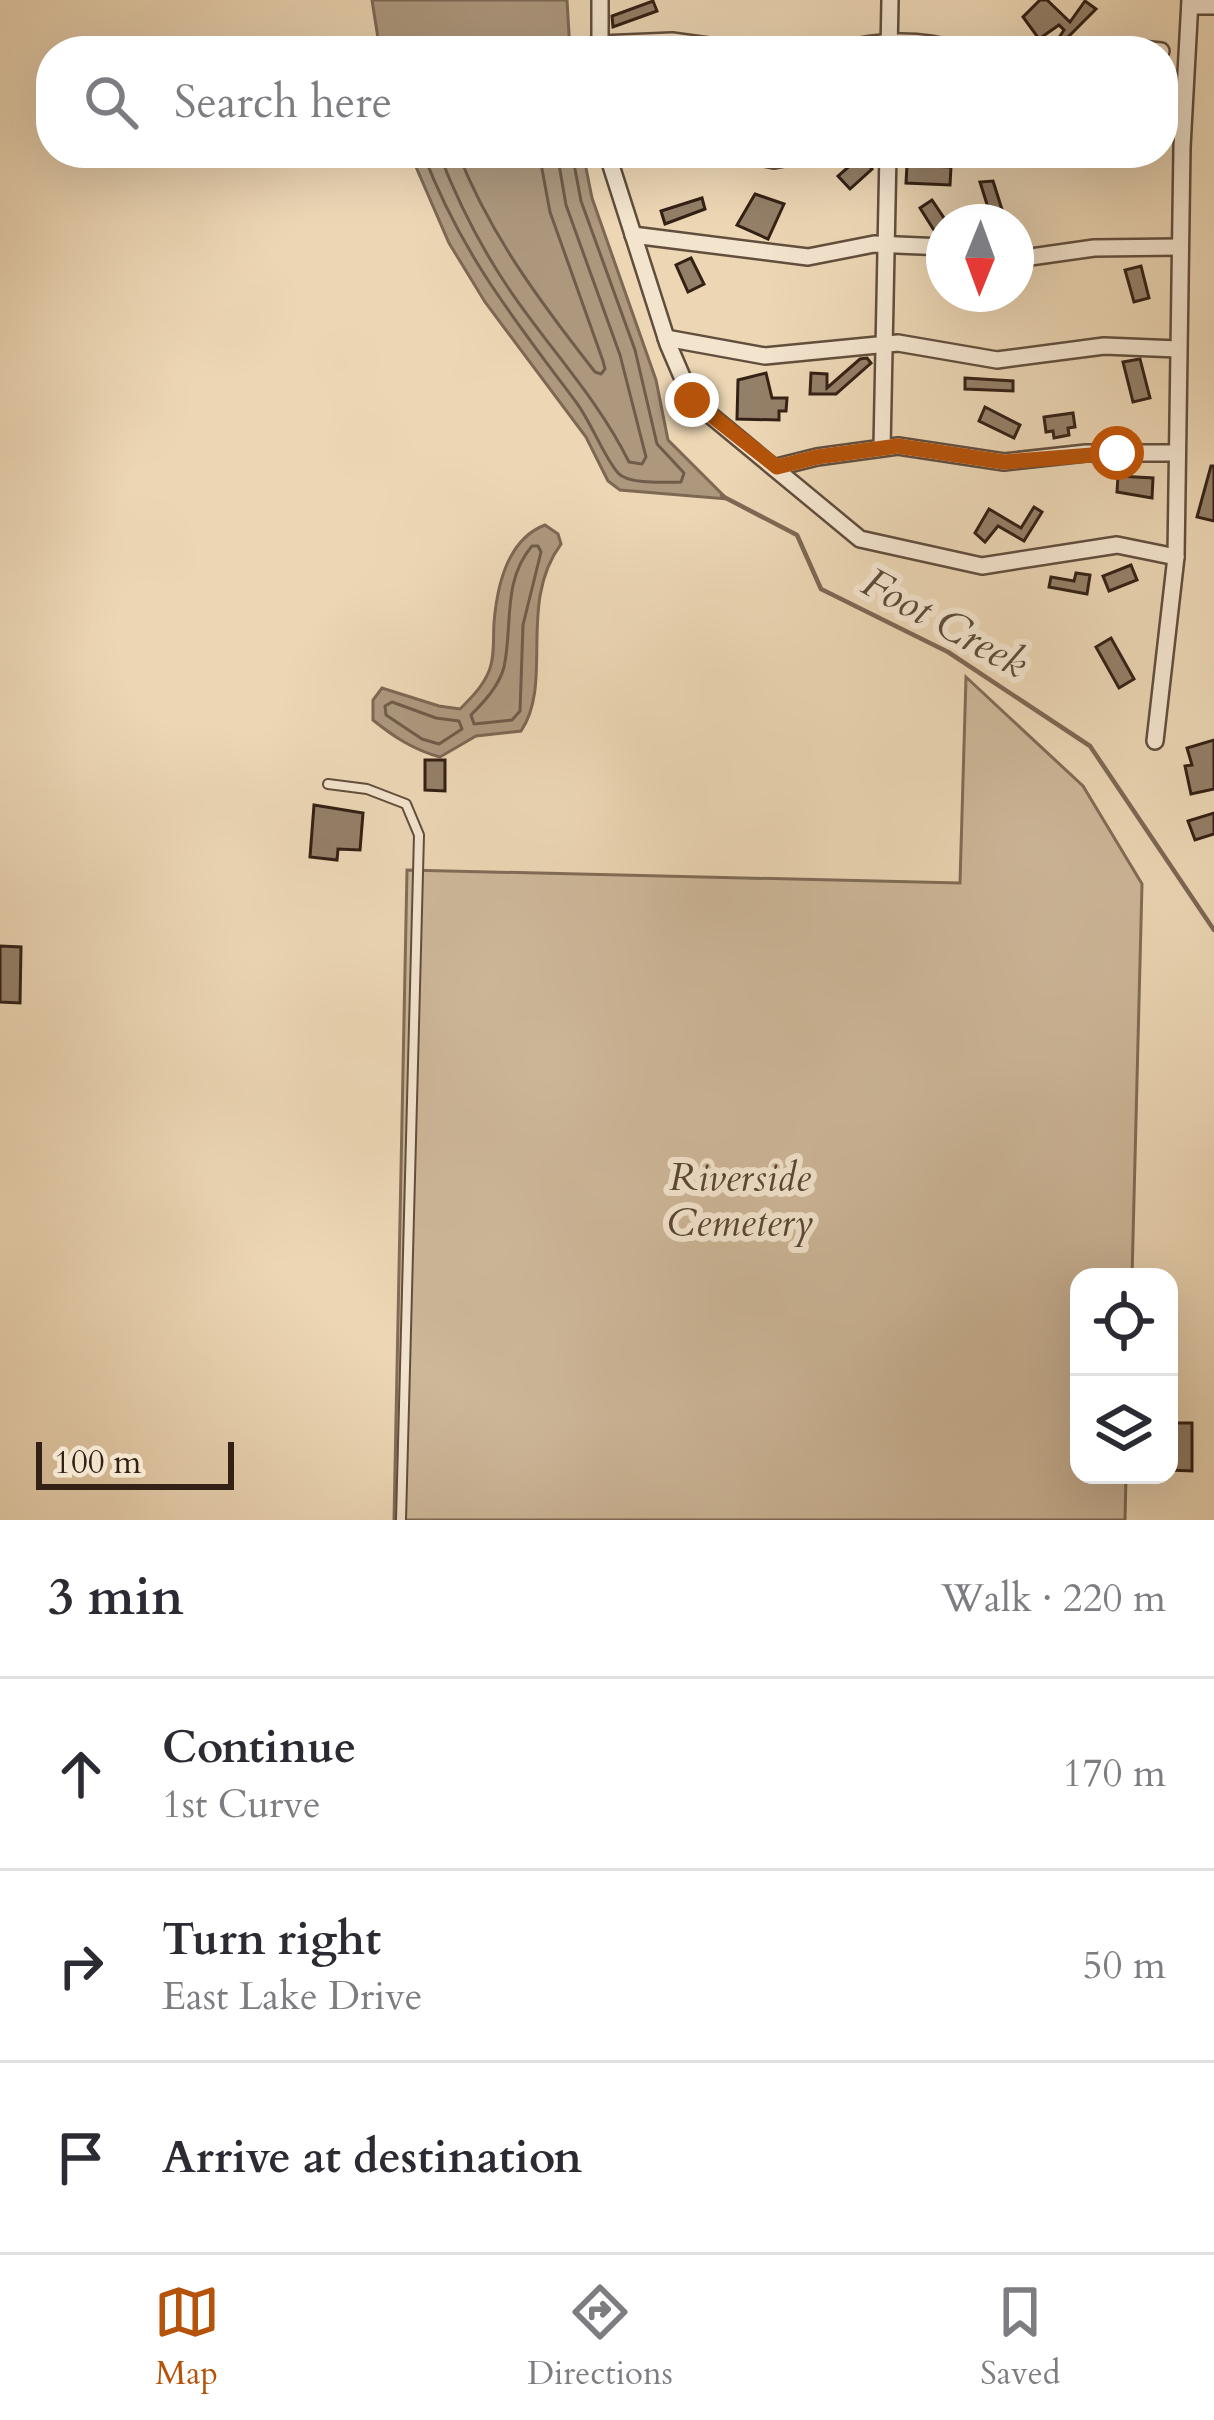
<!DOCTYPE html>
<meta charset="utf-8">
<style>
:root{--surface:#fff;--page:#f7f7f7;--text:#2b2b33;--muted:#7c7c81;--line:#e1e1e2;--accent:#b45309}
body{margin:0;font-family:Cardo,serif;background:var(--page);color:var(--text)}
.controls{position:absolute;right:36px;bottom:36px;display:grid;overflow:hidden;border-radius:24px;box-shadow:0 12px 48px #0002}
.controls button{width:108px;height:108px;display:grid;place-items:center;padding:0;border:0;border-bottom:3px solid var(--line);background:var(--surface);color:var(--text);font:60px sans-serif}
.compass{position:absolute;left:926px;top:204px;width:108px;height:108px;border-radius:50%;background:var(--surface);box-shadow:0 12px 48px #0002;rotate:181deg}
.scale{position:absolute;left:36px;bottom:30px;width:198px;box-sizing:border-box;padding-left:12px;border:6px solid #342115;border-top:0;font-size:33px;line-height:42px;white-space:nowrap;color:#342115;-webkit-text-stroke:9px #f3e4ce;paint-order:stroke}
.stop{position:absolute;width:36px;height:36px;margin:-27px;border:9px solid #b45309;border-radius:50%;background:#fff}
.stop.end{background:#b45309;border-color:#fff;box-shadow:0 3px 12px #0008}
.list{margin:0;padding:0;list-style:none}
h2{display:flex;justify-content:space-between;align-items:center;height:156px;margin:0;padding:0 48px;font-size:51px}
h2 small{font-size:39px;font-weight:400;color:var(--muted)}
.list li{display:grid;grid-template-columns:78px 1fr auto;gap:36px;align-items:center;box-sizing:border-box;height:192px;padding:0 48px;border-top:3px solid var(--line)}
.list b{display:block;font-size:45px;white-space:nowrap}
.list p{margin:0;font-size:39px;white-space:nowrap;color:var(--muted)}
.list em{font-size:39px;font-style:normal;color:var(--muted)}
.icon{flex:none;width:66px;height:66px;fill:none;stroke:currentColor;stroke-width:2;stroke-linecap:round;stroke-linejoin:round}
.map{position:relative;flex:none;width:1214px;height:1520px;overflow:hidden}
.search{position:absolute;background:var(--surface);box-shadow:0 12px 48px #0002;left:36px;right:36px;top:36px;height:132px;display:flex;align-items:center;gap:30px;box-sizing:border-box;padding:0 42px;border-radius:48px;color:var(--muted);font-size:45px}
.sheet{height:732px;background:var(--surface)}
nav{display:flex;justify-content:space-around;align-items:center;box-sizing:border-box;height:168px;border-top:3px solid var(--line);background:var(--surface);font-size:33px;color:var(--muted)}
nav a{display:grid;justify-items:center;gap:6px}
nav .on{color:var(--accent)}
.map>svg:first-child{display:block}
.green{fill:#cdb799;stroke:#806c57;stroke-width:3}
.water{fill:#ad987e;stroke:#7d6854;stroke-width:3}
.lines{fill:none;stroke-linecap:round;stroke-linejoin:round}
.shore{stroke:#705c4a;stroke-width:3}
.stream{stroke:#7d6854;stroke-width:4.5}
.building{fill:#947f68;stroke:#342115;stroke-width:3}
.service-casing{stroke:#624e3d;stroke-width:12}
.minor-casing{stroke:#624e3d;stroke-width:20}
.service{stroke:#f3e4ce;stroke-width:8}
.minor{stroke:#f3e4ce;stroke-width:15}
.route{stroke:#b45309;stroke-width:15}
.labels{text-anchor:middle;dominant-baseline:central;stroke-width:12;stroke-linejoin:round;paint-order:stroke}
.park-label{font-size:39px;font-style:italic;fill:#5a4636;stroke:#f3e4ce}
.water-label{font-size:42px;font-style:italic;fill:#5e4b3a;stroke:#f3e4ce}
</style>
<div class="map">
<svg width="1214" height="1520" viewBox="0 0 1214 1520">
<rect width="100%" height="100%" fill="#ecd6b4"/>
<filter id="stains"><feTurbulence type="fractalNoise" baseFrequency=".00167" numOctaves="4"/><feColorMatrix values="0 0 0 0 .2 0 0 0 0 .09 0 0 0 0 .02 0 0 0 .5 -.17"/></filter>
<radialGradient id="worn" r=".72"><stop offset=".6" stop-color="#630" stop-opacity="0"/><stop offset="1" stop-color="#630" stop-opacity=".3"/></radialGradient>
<polygon class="green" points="966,677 1083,786 1142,884 1132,1277 1079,1277 1079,1475 1126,1475 1125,1520 394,1520 407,870 960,883"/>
<g class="water">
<polygon points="372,0 567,0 570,51 380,51"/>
<polygon points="410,153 583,153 592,198 656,380 668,440 727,499 620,490 608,481 586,437 485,302 449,243"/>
<path d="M545,525l13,9 3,10c-44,59 -7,139 -40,187l-45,5 -36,21c-26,-7 -46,-20 -67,-37v-20l9,-12 57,18 21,3c12,-12 23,-23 29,-38 6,-14 4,-33 5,-48 3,-37 14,-84 51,-98z"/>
</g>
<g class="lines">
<g class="shore">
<path d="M423,153c38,100 90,165 153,249 15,20 28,55 42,71 11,12 48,9 63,9l3,-9 -27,-29 -22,-94 -54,-149 -9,-48"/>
<path d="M439,153c18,47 40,91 68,133 40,60 90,111 122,176l13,2 4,-7 -26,-102 -54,-150 -9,-52"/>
<path d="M458,153c32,82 83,150 137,219l6,2 4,-5 -2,-8 -53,-149 -11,-59"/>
<path d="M532,546h6l3,6 -18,73 -3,86 -8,9 -38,4 -3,-9c13,-13 28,-29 33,-48 9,-41 -2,-86 28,-121z"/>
<polygon points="392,702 436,718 459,721 462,729 439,744 422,739 386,715 385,706"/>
</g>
<polyline class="stream" points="722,496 797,535 821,589 948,652 1090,746 1214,930"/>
</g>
<g class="building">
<polygon points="1040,0 1047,0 1070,22 1085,1 1096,9 1063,42 1058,39 1064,30 1059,25 1039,39 1023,17"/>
<polygon points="653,1 657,11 613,27 612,16"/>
<polygon points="861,156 872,169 850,189 838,176"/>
<polygon points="907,165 951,167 950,185 906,183"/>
<polygon points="993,181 1006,222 995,222 991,217 980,182"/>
<polygon points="755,194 784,204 768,239 737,225"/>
<polygon points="702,198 705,209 665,224 661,211"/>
<polygon points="932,200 944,218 944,235 937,235 920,208"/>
<polygon points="691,258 704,284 688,292 676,265"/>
<polygon points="1141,266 1149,298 1134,302 1125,270"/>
<polygon points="867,358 871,363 836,394 810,394 811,373 827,374 827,388 860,359"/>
<polygon points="1140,359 1150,398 1133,402 1123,362"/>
<polygon points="766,373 772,398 787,398 786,411 779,411 779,420 737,419 738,380"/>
<polygon points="965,378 1013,381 1013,391 965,389"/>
<polygon points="985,407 1020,425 1014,438 979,421"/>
<polygon points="1073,413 1075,427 1068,428 1069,435 1054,438 1053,431 1046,432 1044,417"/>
<polygon points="1211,466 1214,466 1214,521 1197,517"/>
<polygon points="1118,476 1153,478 1152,498 1117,492"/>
<polygon points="1034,507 1042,512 1024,541 998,526 985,542 975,533 989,509 1021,528"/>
<polygon points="1131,565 1137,580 1109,591 1103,576"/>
<polygon points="1076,573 1090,575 1087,594 1049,587 1051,577 1074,581"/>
<polygon points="1111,638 1134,679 1119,688 1096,647"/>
<polygon points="1214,740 1214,789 1191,794 1185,766 1192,765 1187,748"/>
<polygon points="425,760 445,760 445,791 425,790"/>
<polygon points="314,805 363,813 360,850 338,849 337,860 310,857"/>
<polygon points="1214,813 1214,834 1195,840 1188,821"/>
<polygon points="0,946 21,947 20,1003 0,1002"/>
<polygon points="1169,1423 1192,1423 1192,1471 1169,1470"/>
</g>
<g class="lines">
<g class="service-casing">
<polyline id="service" points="328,784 367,789 406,804 419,835 401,1520"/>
</g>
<g class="minor-casing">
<g id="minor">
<polyline points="600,0 600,51"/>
<polyline points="1190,6 1214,6"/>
<polyline points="600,44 672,41 745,51"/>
<path d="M837,51c43,-11 81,-13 124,0"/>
<polyline points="889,51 890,0"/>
<polyline points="1078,51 1112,46 1161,51"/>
<polyline points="607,153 668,344 692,400 860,539 982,566 1117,545 1176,557"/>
<polyline points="740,153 774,160 811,153"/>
<polyline points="972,153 1011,158 1051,153"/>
<polyline points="633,235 808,257 874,244 944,247"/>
<polyline points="1016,259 1094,248 1180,247"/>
<polyline points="666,338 765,356 898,343 997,360 1104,346 1178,349"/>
<polyline points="882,448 888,153"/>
<polyline points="777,467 817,457 898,446 1004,462 1086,453 1176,453"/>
<polyline points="1155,741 1176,557 1182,147 1190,0"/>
</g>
</g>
<use href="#service" class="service"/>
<use href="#minor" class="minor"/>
</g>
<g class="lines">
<polyline class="route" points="692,400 777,467 817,457 898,446 1004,462 1117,453"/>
</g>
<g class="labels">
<g class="park-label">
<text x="740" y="1177">Riverside<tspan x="740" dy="45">Cemetery</tspan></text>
</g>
<g class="water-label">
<text transform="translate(945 623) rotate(29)">Foot Creek</text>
</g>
</g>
<rect width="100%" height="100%" filter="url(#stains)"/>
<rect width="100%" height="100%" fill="url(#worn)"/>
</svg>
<div class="controls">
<button><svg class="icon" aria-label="locate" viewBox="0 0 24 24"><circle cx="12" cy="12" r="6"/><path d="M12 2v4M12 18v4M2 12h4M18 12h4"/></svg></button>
<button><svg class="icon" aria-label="layers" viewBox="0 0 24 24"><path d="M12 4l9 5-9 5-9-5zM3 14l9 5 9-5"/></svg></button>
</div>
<svg class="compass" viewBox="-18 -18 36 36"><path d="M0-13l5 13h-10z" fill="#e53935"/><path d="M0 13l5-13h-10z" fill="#7c7c81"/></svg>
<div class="scale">100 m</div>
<div class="stop" style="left:1117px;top:453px"></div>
<div class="stop end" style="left:692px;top:400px"></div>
<div class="search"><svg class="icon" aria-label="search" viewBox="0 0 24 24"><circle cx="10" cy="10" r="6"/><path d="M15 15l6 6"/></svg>Search here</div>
</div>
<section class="sheet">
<h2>3 min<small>Walk · 220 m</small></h2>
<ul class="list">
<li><svg class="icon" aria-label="ahead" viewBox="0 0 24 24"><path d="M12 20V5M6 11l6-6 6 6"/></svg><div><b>Continue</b><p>1st Curve</p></div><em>170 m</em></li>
<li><svg class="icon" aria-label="right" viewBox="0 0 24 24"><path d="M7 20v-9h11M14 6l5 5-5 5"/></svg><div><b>Turn right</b><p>East Lake Drive</p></div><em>50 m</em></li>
<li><svg class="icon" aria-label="arrive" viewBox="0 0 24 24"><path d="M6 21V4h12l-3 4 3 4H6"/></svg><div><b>Arrive at destination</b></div></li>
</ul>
</section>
<nav>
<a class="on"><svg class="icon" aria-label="map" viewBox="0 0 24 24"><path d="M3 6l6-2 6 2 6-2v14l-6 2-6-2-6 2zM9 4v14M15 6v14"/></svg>Map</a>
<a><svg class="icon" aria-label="directions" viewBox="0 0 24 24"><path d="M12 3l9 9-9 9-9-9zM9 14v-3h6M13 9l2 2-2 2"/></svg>Directions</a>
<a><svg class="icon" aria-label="saved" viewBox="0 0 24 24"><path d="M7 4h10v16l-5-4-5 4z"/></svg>Saved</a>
</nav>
